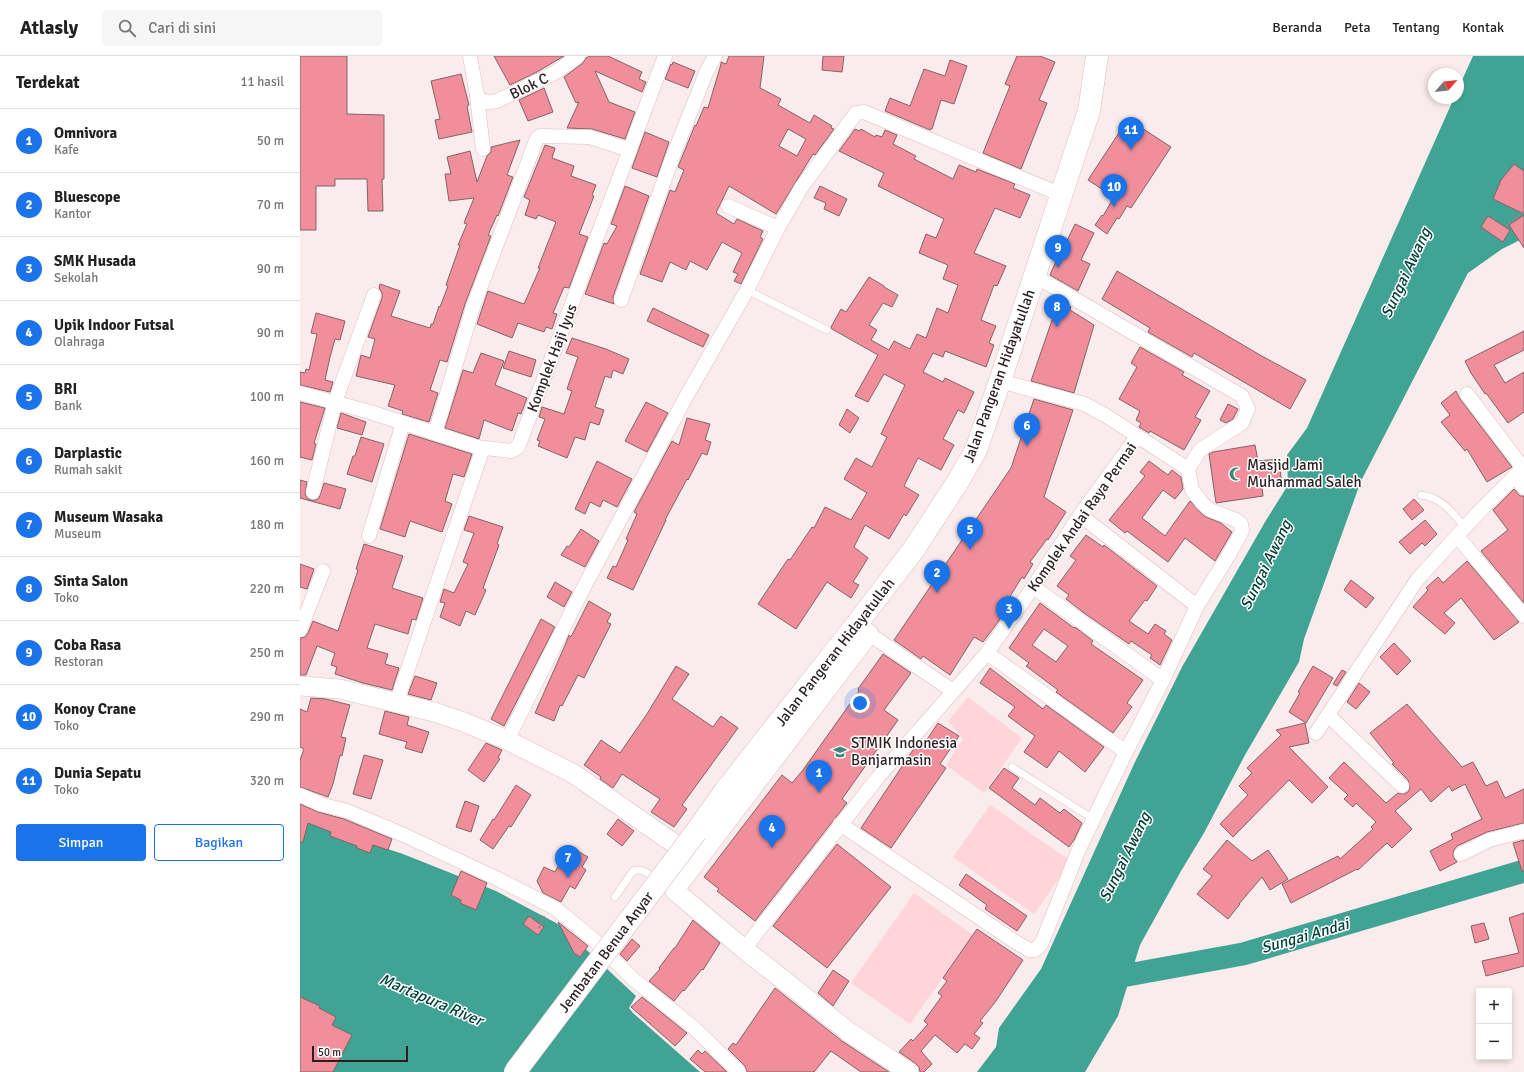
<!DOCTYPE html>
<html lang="id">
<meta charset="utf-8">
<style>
:root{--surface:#fff;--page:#f6f6f6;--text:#222;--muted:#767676;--line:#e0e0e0;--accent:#1a73e8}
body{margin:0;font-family:Signika,sans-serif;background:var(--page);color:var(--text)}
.controls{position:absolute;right:12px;bottom:12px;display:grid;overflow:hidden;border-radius:4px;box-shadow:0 2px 6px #0003}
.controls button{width:36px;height:36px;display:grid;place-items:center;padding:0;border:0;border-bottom:1px solid var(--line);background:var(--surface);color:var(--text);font:20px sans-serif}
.compass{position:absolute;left:1128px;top:12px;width:36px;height:36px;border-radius:50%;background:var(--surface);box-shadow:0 2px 6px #0003;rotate:62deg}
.scale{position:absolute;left:12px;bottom:10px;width:96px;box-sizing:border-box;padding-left:4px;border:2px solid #2c1f20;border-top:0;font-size:11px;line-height:14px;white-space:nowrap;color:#2c1f20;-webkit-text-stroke:3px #fff;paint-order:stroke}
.you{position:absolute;left:560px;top:647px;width:14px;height:14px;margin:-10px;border:3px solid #fff;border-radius:50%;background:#1a73e8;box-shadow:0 0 0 6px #1a73e833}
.badge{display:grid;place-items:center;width:26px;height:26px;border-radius:50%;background:var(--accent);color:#fff;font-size:13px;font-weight:700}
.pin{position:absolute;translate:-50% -33px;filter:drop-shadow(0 1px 2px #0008)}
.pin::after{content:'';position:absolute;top:21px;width:14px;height:12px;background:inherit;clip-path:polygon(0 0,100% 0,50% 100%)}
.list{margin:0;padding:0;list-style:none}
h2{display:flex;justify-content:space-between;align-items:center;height:52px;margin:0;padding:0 16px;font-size:17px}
h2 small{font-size:13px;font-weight:400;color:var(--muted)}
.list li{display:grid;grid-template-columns:26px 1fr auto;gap:12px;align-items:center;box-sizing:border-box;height:64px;padding:0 16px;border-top:1px solid var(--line)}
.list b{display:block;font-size:15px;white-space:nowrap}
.list p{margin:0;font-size:13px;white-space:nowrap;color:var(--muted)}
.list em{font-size:13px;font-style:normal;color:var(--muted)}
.actions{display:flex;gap:8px;padding:12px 16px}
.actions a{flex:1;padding:9px 0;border:1px solid var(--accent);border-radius:4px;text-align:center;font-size:14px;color:var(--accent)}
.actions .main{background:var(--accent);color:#fff}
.icon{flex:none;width:22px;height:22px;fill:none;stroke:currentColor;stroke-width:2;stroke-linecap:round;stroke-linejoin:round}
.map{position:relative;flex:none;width:1224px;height:1016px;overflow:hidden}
header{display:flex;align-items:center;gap:24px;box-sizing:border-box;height:56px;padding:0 20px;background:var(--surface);border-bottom:1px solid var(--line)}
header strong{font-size:19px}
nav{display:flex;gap:22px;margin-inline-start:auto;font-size:14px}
.search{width:280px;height:36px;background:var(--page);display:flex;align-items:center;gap:10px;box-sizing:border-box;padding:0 14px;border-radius:4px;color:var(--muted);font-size:15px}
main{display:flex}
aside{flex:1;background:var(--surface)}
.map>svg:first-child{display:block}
.green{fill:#ffd5d9}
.water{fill:#40a394}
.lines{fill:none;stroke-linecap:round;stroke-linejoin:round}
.river{stroke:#40a394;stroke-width:23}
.building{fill:#f08f9b;stroke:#836366;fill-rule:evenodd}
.lane-casing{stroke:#e1bdc0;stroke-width:8}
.street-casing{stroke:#e1bdc0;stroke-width:15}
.secondary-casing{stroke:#e1bdc0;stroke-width:20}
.primary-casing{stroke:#e1bdc0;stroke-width:23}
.path{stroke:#968889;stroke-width:2.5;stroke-dasharray:2 2;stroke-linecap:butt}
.lane{stroke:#fff;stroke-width:7}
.street{stroke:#fff;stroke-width:14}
.secondary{stroke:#fff;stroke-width:19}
.primary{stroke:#fff;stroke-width:22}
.primary-bridge-casing{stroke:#e1bdc0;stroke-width:23;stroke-linecap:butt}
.primary-bridge{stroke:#fff;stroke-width:22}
.labels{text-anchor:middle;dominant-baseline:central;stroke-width:3;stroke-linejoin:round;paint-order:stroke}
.street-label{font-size:15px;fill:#2c1f20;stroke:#fff}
.poi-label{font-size:15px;fill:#2c1f20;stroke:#fff;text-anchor:start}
.water-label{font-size:16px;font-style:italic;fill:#003f38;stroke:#fff}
</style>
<header>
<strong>Atlasly</strong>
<div class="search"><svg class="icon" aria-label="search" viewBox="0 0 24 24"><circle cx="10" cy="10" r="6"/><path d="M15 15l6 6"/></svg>Cari di sini</div>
<nav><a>Beranda</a><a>Peta</a><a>Tentang</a><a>Kontak</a></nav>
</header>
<main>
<aside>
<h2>Terdekat<small>11 hasil</small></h2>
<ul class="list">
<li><span class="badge">1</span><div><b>Omnivora</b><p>Kafe</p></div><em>50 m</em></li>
<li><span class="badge">2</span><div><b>Bluescope</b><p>Kantor</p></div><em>70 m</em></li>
<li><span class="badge">3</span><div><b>SMK Husada</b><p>Sekolah</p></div><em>90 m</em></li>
<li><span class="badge">4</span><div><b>Upik Indoor Futsal</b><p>Olahraga</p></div><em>90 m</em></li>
<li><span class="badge">5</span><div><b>BRI</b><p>Bank</p></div><em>100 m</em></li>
<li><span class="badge">6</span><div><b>Darplastic</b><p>Rumah sakit</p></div><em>160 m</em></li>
<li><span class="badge">7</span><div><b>Museum Wasaka</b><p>Museum</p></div><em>180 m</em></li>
<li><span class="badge">8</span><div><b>Sinta Salon</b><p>Toko</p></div><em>220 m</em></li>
<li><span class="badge">9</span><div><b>Coba Rasa</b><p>Restoran</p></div><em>250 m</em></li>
<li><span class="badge">10</span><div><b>Konoy Crane</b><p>Toko</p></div><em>290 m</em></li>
<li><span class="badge">11</span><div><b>Dunia Sepatu</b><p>Toko</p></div><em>320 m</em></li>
</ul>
<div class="actions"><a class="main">Simpan</a><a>Bagikan</a></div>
</aside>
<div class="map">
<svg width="1224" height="1016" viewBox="0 0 1224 1016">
<rect width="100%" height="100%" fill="#faebec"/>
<g class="green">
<polygon points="668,641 722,682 684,737 646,709 663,683 648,665"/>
<polygon points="690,749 771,805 734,858 653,801"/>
<polygon points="614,837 673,879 610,968 551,927"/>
</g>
<g class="water">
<polygon points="1173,0 1224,0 1224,182 1202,193 1168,217 1061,425 1004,583 999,606 945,699 904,777 881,815 840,889 818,960 785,1016 677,1016 696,991 699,972 741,913 834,708 882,611 965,466 988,429 987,399 1007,372 1154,42 1158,42 1158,33"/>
<polygon points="0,764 103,798 196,835 260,869 336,940 329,952 333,957 400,1016 0,1016"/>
</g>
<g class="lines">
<polyline class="river" points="800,924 943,898 1224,815"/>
</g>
<g class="building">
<polygon points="0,0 47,0 47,58 84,59 84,123 82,123 83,155 68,155 67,123 35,123 35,130 16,130 16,174 0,174"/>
<polygon points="194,0 264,0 237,16 210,29"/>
<polygon points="290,0 308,0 342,16 339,23 346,26 342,36 295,15 309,46 335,56 325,83 292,73 267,72 279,46 276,47 264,21 283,7 286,2"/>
<path d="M429,0h35l-4,32 21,11 -3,6 32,18 4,-8 18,11 -1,2 3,1 -19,26 -2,-1 -37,60 -47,-28 -13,27 18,11 3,-5 26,12 -3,6 3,2 -22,45 -7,-3 4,-7 -5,-2 9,-19 -20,-11 -15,28 -17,-9 -4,9 -16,-8 -8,20 -22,-8 30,-84 5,2 9,-22 -6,-3 17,-42 1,1 8,-19 4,1 13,-44v-2l5,2zM488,73l18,10 -9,17 -18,-10z"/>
<polygon points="523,0 544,0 542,16 522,14"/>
<polygon points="717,0 740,0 755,6 739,44 747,47 721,113 683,97 710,30 705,28"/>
<polygon points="650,4 667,10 654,48 641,44 632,73 630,73 630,74 585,55 590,42 610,50 624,13 645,20"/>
<polygon points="373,6 395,15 388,32 365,23 371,8 372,9"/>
<polygon points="161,18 169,49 167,50 172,76 139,83 135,64 140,63 131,25"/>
<polygon points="244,32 253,56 228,65 219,44"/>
<polygon points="828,63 871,91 831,152 827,150 819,163 817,162 807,178 795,169 802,159 803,160 814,141 788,124"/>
<polygon points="555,73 559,75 561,73 575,81 576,79 582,81 585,74 597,79 593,88 616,100 614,103 653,123 659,109 676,116 677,113 715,128 713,132 730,139 720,162 695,152 674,197 706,210 697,230 694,229 681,264 696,270 689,287 694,289 686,311 645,295 643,301 633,297 623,316 643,326 645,322 674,336 664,357 658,354 643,383 654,389 641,414 618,402 604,430 619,439 606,460 604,458 589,483 565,469 554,491 568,502 553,526 559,529 551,542 527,526 496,573 458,548 488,503 490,504 512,471 514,472 525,451 551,464 567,437 544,423 556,402 572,411 587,381 581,378 605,329 584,318 568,346 555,340 578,299 532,273 531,271 541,253 546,256 569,221 584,230 584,231 598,239 592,251 583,247 569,269 577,274 571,284 589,294 594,285 610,293 617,278 626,282 637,252 648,257 658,229 643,223 648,209 619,197 626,178 636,182 644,163 578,130 584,117 539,95"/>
<polygon points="345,76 369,86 357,121 332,112"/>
<polygon points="220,84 207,119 213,121 198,160 197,159 188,179 191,180 165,248 147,306 140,304 130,334 138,337 129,366 102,358 103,355 88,350 95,329 56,320 61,299 70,302 75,283 68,281 82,242 82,237 79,232 80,228 100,235 91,260 130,272 131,268 133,268 139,250 140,251 148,230 146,229 160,189 158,189 167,168 164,167 174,142 149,145 145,118 151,118 147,101 170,95 177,126 187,100 191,96 191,91"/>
<polygon points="245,89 255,92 252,102 274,110 271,120 296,129 292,139 294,140 279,178 288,181 269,232 264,231 253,257 257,258 252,273 246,271 244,276 218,267 212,282 177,268 188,235 224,248 240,212 238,212 256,166 238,159 236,163 225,159 230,144 224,141"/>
<polygon points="1214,108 1224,115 1224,158 1193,143 1201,124"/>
<polygon points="325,130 349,140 313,241 314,248 285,238 304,187 307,188 317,170 311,168"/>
<polygon points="520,130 547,143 539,160 524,153 526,147 514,142"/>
<polygon points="1224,159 1224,192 1209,169"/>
<polygon points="1188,160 1210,174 1203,186 1181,171"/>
<polygon points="775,168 794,177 781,204 790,208 778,235 750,219 761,194 762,195"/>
<polygon points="817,215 960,299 1006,324 990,353 894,297 892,301 848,276 850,272 802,243"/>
<polygon points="759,244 771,251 770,254 794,269 774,337 731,325"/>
<polygon points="353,252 409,279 403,291 347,265"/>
<polygon points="16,257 45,265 40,284 35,283 30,301 25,324 33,326 30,336 0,329 0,316 5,317 6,313 9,314 17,278 11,277"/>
<polygon points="1224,275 1224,294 1194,309 1205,327 1224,316 1224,356 1208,367 1186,337 1185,338 1171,317 1165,305"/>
<polygon points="272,282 306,293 329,303 323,318 313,314 311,322 305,320 295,351 304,354 299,369 290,366 285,384 275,381 267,402 238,390 240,385 237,384 245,363 239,361 242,351 264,358 272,335 267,333 278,301 266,297"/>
<polygon points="840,291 884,316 882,319 910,335 895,361 901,364 884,394 850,375 849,377 839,371 841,367 836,364 840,355 819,343 837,311 831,307"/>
<polygon points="209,295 236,304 231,321 203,312"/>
<polygon points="181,297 204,305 195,329 227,342 221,358 218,357 212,375 184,364 179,383 145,372 163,314 173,317"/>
<polygon points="1156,335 1160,343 1212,411 1187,426 1167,393 1165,395 1141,366 1150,359 1141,347"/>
<polygon points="734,343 773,354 744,441 766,456 748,484 747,483 730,506 733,508 724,523 722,521 706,547 709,550 698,566 683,586 674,581 650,619 623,600 621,603 594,584 711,412"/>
<polygon points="0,346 25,352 14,387 16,388 12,404 0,401"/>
<polygon points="346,346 368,357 347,396 325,385"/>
<polygon points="928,348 938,353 933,363 926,367 920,364"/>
<polygon points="547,353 559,362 550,377 539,369"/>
<polygon points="41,357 66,366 62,379 37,372"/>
<polygon points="387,362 410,368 405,384 411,386 407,399 402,397 388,424 387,423 365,464 366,464 333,534 307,522 313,510 316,511 328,484 326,483 337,458 334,456 372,385 379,389"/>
<polygon points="109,378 172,398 164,421 153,418 145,445 152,448 142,476 110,465 105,481 80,473"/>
<polygon points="61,381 84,388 72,426 47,418 53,400 55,400"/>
<polygon points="955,389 958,405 979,403 982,430 962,431 963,440 916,447 909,398 913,396"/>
<polygon points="297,405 332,423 317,451 303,444 300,451 290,446 285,458 275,453"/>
<polygon points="849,405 868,419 872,414 881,421 883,433 875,443 863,434 842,462 865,480 890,445 904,460 921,467 932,476 915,505 885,482 868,506 827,475 825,477 809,464 845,420 840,416"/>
<polygon points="0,424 7,426 5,438 7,442 11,444 16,444 19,442 24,427 46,433 40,453 0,442"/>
<polygon points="1214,433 1220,440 1224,440 1224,547 1181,495 1208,474 1193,454"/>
<polygon points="1114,443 1124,454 1112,464 1103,453"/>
<polygon points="169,460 203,471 197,488 199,489 183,532 186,534 175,559 166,555 160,570 140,561 145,547 140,546 144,533 154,537 168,508 163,506 174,477 164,474"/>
<polygon points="1125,464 1137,478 1125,490 1122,487 1110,498 1099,486"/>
<polygon points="281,473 299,485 285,511 261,499 267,490 269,491"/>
<polygon points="786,479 803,491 804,489 857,530 847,545 845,544 829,565 848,578 855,568 866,575 864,578 872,584 860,609 850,602 852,599 831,585 829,588 784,557 766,543 769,539 757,530 776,504 770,500"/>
<polygon points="64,488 103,500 92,532 123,542 116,564 112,563 108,578 75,568 67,592 88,598 85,608 99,612 92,634 63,627 35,618 37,611 31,609 35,597 17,590 6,619 0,619 0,582 5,581 8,577 13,565 38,575 58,514 56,513"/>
<polygon points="1167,505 1219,566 1194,584 1161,542 1144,557 1155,567 1145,578 1113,551 1128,534 1126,532 1138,521 1143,527"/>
<polygon points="0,508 14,513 7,533 0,531"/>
<polygon points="1051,524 1074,542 1066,552 1044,534"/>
<polygon points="255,526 272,536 264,551 247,541"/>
<polygon points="289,545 311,558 307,566 311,568 284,622 278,619 262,650 260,649 254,665 235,657 266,587 269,579 271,581"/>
<path d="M740,547l34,25 1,-1 18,14 -2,3 52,36 -16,23 5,4 -19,26 -57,-41 2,-2 -32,-24 3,-3 -20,-15zM744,573l24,17 -12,16 -24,-17z"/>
<polygon points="241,563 255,571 204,670 191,663"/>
<polygon points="1094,587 1111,605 1097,619 1080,601"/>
<polygon points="583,598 611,617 584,654 598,664 542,743 547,747 455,865 417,835 419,833 404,821 482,719 492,727 503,714 559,635 558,633"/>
<polygon points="376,610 389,618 372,643 413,671 421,660 438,672 382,749 387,753 374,771 351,756 360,743 322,718 313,732 300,723 301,721 284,709 301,684 320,697 347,658"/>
<polygon points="1013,610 1033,622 1006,667 989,656 1000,637 998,636"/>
<polygon points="690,612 743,653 746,649 804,691 785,716 759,695 747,712 724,696 735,680 708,660 715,651 680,627"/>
<polygon points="1042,614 1046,616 1037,630 1033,628"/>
<polygon points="115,620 137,627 131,644 108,638"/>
<polygon points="1059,627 1070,636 1056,653 1047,646"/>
<polygon points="11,642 26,643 50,649 41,681 46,682 42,700 40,699 33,728 28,741 0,731 0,704 4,693 0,691 0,653 7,656"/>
<polygon points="1107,648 1162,711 1173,706 1186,730 1197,725 1205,742 1224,733 1224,767 1187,776 1157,790 1154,794 1153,798 1154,802 1157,806 1140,815 1130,795 1153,783 1151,778 1182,763 1165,728 1152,735 1149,730 1131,746 1121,733 1095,755 1112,773 1092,792 1087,787 1058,814 1057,813 991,847 982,828 1038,800 1040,803 1073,773 1071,771 1076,766 1056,747 1053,751 1044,743 1048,739 1029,722 1044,706 1086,747 1098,737 1104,738 1108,736 1110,732 1108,724 1092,708 1094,707 1070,677"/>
<polygon points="85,655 109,661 107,669 129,676 122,697 105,692 107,686 79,678"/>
<polygon points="638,667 659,680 640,708 646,712 591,792 561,772 613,694 616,691 620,694"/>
<polygon points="1005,667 1009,687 989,691 1028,731 1012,747 989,724 933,781 920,768 948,739 939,730 952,717 947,712 981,679 976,674"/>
<polygon points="186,687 202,694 198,702 200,703 184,726 168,714"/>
<polygon points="64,699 83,704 71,743 53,738"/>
<polygon points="704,712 719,722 712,732 735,749 740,742 760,757 764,753 782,767 774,784 769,791 689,732"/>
<polygon points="216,729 231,739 211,771 209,770 193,793 180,784 193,763 194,764"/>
<polygon points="165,745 179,750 171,776 156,771"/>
<polygon points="0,748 18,756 44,763 92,783 88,794 73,789 70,797 57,792 57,790 30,780 31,776 8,767 3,786 0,786"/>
<polygon points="318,763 334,775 322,790 307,778"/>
<polygon points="927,784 952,805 968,794 988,823 970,834 962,821 939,848 940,848 928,863 897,838 912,820 903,813"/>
<polygon points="1224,784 1224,815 1222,815 1213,787"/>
<polygon points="537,788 591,831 527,912 473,870"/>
<polygon points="274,793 288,801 282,811 286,814 275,833 270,830 261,846 243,837 237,825 244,811 255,816 263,801 268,804"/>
<polygon points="161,815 187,827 176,854 160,847 161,844 151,839"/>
<polygon points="666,818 727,860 717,875 685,853 687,849 659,829"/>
<polygon points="1224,857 1224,910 1186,920 1182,905 1219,897 1209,862"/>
<polygon points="229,860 244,871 238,879 223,868"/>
<polygon points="393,864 420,887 403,914 402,913 384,935 383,934 374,945 349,925 360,913 359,912 374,892 375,892"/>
<polygon points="258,866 288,890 280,901 274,897"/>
<polygon points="1184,867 1189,883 1175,887 1171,870"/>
<polygon points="677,873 723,904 696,945 680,965 683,967 674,978 680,982 672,993 665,988 657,997 635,979 621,995 632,1008 624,1016 620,1016 619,1011 615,1007 599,996 611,983 613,985 628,968 624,965 642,940 638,937 647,925 643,922"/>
<polygon points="332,883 340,890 327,905 320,898"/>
<polygon points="533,914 549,925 533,950 518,937"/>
<polygon points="475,932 542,985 589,1016 561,1016 531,995 514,1016 447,1016 445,1010 428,993 433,987 436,989"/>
<polygon points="0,941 20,950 19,952 36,961 32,969 52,979 33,1016 0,1016"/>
<polygon points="342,941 387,977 375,990 331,951"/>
<polygon points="398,994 402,998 405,995 427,1016 405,1016 390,1003"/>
</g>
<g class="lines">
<g class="lane-casing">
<g id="lane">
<polyline points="447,234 527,274"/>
<path d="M1121,439c22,3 30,17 44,32"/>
<polyline points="712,711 793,763"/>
<path d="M315,841l18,-26c9,-4 18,5 25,9"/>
</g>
</g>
<g class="street-casing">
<g id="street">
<polyline points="170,0 177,40 183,93"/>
<path d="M177,40c6,7 11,7 20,5l59,-29 22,-16"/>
<polyline points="428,150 478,172"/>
<polyline points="321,244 373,100 406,17 415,0"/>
<polyline points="700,325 784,348 805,359 888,413"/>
<polyline points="0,337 70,356 177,391 211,395 217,392 220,386 365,0"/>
<polyline points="1167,338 1223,412"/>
<polyline points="135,377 173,251 237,82 240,80 290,81 330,94"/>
<polyline points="1215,420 1224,432"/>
<polyline points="13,436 35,346 74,239"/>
<polyline points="780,459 897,550"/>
<polyline points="69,480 103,367"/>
<polyline points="1157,480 1224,560"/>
<polyline points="733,531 863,624"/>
<polyline points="0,574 23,515"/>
<polyline points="569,578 653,635"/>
<polyline points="687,597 826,696"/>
<polyline points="96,648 183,392"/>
<polyline points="1028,659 1102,730"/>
<polyline points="1016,677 1117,524 1177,458 1224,411"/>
<polyline points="207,684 283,533 387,339 447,234 478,172 501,132 556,57 564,56 762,139"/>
<polyline points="0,739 20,748 47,755 104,779 198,823 255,852 293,883 333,923 393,971 439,1016"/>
<polyline points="540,768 714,885 729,894 735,894 741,888 743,884 779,793 826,696 863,624 897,550 930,497 942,475 941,468 936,464 910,454 902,447 892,434 888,413 900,394 942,367 948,353 942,340 735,220"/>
<polyline points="1161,798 1189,784 1224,775"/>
<polyline points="444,893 579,720 687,597 733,531 780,459 837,381"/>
</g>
</g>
<g class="secondary-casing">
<g id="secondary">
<polyline points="556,569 569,578 376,832 375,835 444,893 549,976 609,1016"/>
<polyline points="0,630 40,633 134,656 161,665 207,684 274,718 395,802"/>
</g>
</g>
<g class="primary-casing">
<polyline id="primary" points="396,776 425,735 556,569 614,493 657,427 676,394 700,325 777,91 789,55 797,0"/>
</g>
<g class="path">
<polyline points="1206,170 1224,155"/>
<polyline points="239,872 244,860"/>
</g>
<use href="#lane" class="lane"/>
<use href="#street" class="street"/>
<use href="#secondary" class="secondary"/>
<use href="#primary" class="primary"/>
<g class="primary-bridge-casing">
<polyline id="primary-bridge" points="215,1016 396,776"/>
</g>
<use href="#primary-bridge" class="primary-bridge"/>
</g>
<defs>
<g id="mosque-bare" transform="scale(1.08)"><path d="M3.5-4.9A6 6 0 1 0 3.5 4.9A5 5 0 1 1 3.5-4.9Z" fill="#42867b" stroke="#fff" stroke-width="2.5" paint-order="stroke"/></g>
<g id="school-bare" transform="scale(1.08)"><path d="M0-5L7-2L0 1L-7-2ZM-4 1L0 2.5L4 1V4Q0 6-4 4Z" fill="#42867b" stroke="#fff" stroke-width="2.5" paint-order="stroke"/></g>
</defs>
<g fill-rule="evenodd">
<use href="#mosque-bare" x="936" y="418"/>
<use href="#school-bare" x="540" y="696"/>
</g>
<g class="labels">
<g class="street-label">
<text transform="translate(229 30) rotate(-26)">Blok C</text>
<text transform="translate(252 302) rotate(-69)">Komplek Haji Iyus</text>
<text transform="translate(699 320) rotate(-70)">Jalan Pangeran Hidayatullah</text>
<text transform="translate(782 461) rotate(-55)">Komplek Andai Raya Permai</text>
<text transform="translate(535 596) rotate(-52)">Jalan Pangeran Hidayatullah</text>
<text transform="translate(306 896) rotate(-53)">Jembatan Benua Anyar</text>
</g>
<g class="poi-label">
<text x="947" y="409">Masjid Jami<tspan x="947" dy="17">Muhammad Saleh</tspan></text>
<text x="551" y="687">STMIK Indonesia<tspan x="551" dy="17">Banjarmasin</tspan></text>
</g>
<g class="water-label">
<text transform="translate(1106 217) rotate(-65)">Sungai Awang</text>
<text transform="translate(966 509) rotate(-64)">Sungai Awang</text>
<text transform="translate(825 801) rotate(-64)">Sungai Awang</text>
<text transform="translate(1005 880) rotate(-16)">Sungai Andai</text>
<text transform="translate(131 944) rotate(23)">Martapura River</text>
</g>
</g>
</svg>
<div class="controls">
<button>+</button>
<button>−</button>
</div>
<svg class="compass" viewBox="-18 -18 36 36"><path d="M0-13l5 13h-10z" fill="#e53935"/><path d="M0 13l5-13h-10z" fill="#767676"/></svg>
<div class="scale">50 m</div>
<div class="you"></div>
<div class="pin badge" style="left:519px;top:737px">1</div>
<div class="pin badge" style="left:637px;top:537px">2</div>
<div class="pin badge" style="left:709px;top:573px">3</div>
<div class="pin badge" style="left:472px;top:792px">4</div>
<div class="pin badge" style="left:670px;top:494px">5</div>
<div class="pin badge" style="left:727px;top:390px">6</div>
<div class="pin badge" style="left:268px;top:822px">7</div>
<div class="pin badge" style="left:757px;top:271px">8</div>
<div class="pin badge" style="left:758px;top:212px">9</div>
<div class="pin badge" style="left:814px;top:151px">10</div>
<div class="pin badge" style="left:831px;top:94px">11</div>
</div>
</main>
